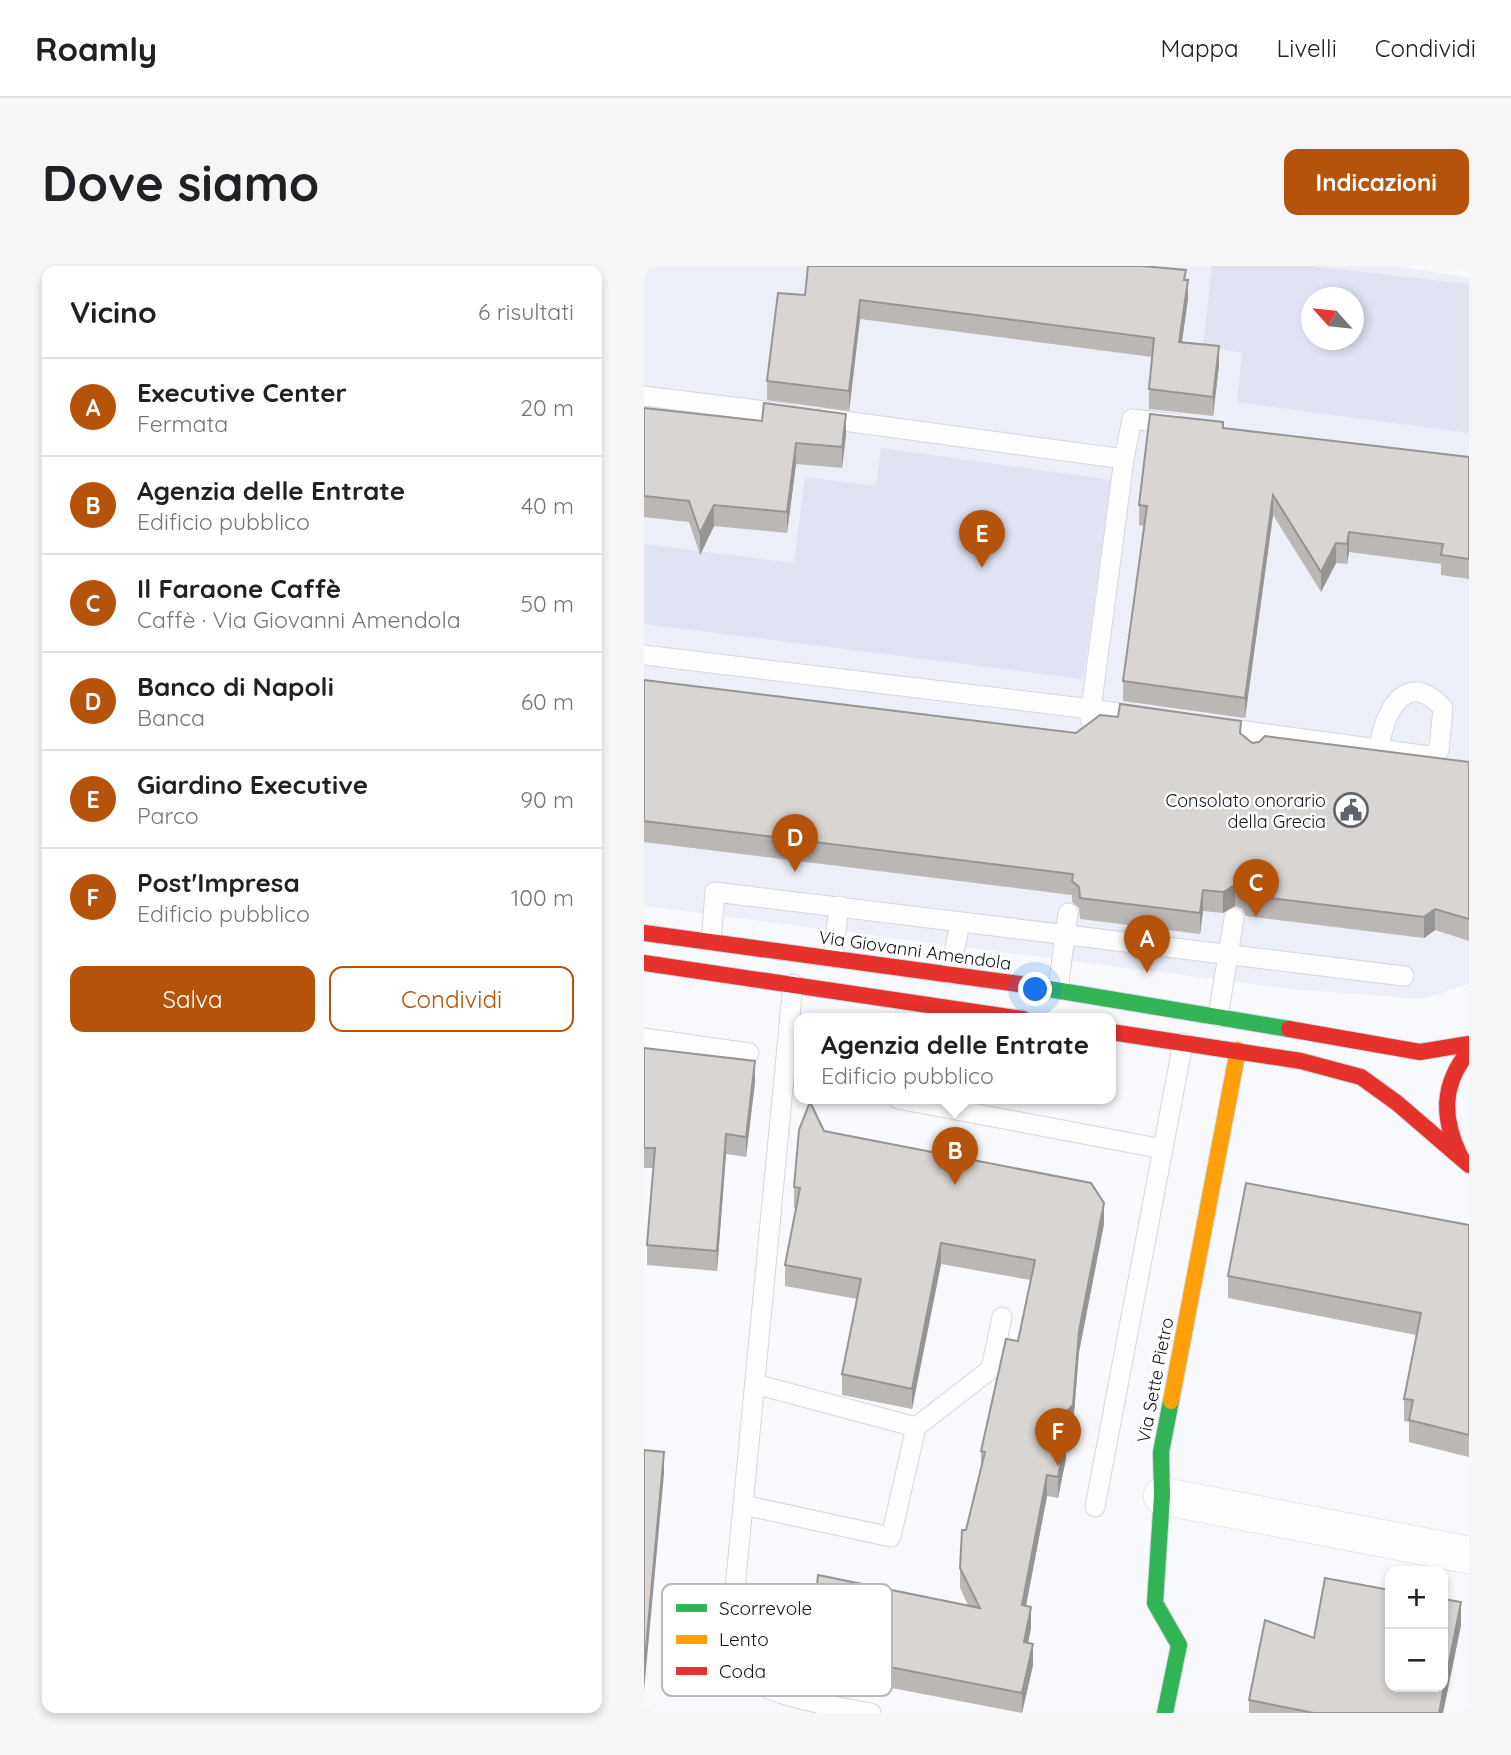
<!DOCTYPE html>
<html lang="it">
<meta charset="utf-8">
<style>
:root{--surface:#fff;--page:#f6f6f6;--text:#202124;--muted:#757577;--line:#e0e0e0;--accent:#b45309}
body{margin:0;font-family:Quicksand,sans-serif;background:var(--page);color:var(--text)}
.controls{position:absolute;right:21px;bottom:21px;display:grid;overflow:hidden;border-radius:14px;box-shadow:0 4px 10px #0003}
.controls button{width:63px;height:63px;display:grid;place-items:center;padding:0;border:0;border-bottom:2px solid var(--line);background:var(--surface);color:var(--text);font:35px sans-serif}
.compass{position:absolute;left:657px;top:21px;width:63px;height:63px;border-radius:50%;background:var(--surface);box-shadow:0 4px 10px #0003;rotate:297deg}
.you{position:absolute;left:392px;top:724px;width:24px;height:24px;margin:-18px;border:5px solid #fff;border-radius:50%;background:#1a73e8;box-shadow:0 0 0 10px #1a73e833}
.badge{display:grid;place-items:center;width:46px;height:46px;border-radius:50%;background:var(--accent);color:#fff;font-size:23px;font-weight:700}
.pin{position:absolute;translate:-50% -58px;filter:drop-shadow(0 2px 4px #0008)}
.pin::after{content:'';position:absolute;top:37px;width:24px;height:21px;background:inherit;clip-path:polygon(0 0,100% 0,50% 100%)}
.popup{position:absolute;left:150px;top:747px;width:322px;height:91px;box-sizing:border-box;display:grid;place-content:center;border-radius:14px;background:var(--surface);filter:drop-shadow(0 2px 5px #0005);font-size:23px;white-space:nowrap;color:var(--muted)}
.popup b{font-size:26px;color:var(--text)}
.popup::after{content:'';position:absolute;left:50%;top:100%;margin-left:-14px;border:14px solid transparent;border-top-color:var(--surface)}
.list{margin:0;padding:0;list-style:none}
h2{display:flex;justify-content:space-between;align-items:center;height:91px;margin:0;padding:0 28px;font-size:30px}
h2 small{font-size:23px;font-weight:400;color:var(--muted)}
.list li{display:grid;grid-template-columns:46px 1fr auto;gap:21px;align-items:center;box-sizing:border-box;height:98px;padding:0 28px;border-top:2px solid var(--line)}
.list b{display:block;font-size:26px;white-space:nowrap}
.list p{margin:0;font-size:23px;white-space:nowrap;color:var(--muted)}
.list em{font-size:23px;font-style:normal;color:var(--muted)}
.actions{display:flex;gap:14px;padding:21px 28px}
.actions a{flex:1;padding:16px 0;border:2px solid var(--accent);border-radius:14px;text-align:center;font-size:24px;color:var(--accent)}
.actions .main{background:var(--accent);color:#fff}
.map{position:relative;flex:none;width:825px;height:1447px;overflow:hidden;border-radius:14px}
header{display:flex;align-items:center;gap:42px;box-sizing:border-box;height:98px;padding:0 35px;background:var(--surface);border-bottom:2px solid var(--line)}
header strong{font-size:33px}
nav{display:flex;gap:38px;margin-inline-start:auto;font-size:24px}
.intro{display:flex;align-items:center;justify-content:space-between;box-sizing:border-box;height:168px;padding:0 42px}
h1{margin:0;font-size:49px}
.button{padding:18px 32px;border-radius:14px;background:var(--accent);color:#fff;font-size:24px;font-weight:700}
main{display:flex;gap:42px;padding:0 42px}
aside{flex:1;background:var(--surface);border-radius:14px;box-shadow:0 4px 10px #0003}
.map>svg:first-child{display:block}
.built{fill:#eceef8;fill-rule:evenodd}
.green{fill:#e0e4f2;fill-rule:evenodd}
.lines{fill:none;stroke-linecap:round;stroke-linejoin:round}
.lane-casing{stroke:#d5d7de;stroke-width:21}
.street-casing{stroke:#d5d7de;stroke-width:38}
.fast-casing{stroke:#d5d7de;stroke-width:18}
.slow-casing{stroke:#d5d7de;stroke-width:18}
.jam-casing{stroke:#d5d7de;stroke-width:18}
.lane{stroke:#fefeff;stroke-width:19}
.street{stroke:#fefeff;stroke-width:37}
.fast{stroke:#30b455;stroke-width:16}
.slow{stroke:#ff9f0a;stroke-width:16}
.jam{stroke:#e5322d;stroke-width:16}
.wall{fill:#bab7b5}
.shaded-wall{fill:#979593}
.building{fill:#d8d5d2;stroke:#979593;stroke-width:2}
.labels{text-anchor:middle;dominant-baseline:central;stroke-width:5;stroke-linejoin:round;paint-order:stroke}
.poi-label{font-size:18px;fill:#10121c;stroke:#fff;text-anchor:end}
.street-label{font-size:18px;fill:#10121c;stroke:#fff}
.key{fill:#fff;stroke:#b7b8bb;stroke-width:2}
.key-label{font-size:19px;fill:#10121c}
</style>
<header>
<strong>Roamly</strong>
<nav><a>Mappa</a><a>Livelli</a><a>Condividi</a></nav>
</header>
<div class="intro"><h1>Dove siamo</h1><a class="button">Indicazioni</a></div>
<main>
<aside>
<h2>Vicino<small>6 risultati</small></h2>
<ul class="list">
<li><span class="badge">A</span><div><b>Executive Center</b><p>Fermata</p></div><em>20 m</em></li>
<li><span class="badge">B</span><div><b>Agenzia delle Entrate</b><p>Edificio pubblico</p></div><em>40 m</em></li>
<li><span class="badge">C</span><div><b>Il Faraone Caffè</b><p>Caffè · Via Giovanni Amendola</p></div><em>50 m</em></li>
<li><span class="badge">D</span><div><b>Banco di Napoli</b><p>Banca</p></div><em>60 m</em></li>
<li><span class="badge">E</span><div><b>Giardino Executive</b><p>Parco</p></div><em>90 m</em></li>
<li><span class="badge">F</span><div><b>Post'Impresa</b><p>Edificio pubblico</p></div><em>100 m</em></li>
</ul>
<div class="actions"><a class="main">Salva</a><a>Condividi</a></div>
</aside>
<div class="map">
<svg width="825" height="1447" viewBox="0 0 825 1447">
<rect width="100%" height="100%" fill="#f8f9fc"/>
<path class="built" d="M0,0h754l71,12v706l-46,15 -131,-10 -648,-83zM668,32h42v42h-42z"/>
<g class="green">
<path d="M568,0h98l159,18v149l-232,-31 5,-49 -39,-7zM668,32h42v42h-42z"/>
<polygon points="237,182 468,214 439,413 0,358 0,278 150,297 161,211 232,220"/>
</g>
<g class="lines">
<g class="lane-casing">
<g id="lane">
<polyline points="0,130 145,148"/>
<polyline points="178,152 480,193 488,153 532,158"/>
<polyline points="0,389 447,443 480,193"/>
<polyline points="446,453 447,443 501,451"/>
<path d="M572,461l213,29 10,-6 4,-42c-37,-41 -60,5 -64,41"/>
<polyline points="67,675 71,626 760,710"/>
<polyline points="189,691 195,640"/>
<polyline points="306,708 316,656"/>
<path d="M149,718l-61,636c1,11 -2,28 2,38 13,39 102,48 137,55"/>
<polyline points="414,723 424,647"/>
<polyline points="574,751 590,652"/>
<polyline points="0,772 105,787"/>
<polyline points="254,833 519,883"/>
<polyline points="111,1118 272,1161"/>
<polyline points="99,1239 247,1271 272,1161 347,1103 358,1051"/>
<polyline points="451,1241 539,777"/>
</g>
</g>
<g class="street-casing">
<polyline id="street" points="518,1230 825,1289"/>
</g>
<g class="fast-casing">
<g id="fast">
<polyline points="375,718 645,763"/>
<polyline points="521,1447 535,1379 511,1337 518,1230 517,1186 527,1135"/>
</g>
</g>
<g class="slow-casing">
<polyline id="slow" points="527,1135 594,784"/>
</g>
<g class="jam-casing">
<g id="jam">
<polyline points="0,667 375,718"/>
<polyline points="0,697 379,753"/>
<polyline points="645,763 776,786 825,778"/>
<polyline points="467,766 657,795 717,811 753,837 825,899"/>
<path d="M816,890c-18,-38 -19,-71 9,-105"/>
</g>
</g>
<use href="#lane" class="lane"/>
<use href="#street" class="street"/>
<use href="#fast" class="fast"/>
<use href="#slow" class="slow"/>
<use href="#jam" class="jam"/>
</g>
<g class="wall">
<polygon points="542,14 544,33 538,76 575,99 569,150 505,143 505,123 508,91 216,53 205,145 123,134 123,115 161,29"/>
<polygon points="0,142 202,169 198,202 152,198 143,267 70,260 56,289 45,256 0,251"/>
<polygon points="579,162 825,191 825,313 797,309 797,298 705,286 703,298 692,297 677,326 629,249 601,452 479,435 479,415 500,260 495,259 495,239"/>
<polygon points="0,414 432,467 597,468 608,477 825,496 825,675 791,664 780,672 602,650 598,643 591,640 579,647 559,645 556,668 436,653 435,642 428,636 428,629 0,576"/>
<polygon points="0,782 111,816 102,891 82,888 73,1005 3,999 3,979 9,902 0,902"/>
<polygon points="180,865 460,958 435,1086 429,1160 419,1170 422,1192 414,1232 403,1230 382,1340 387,1362 384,1377 389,1399 378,1447 159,1405 159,1384 324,1339 316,1322 316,1302 322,1264 337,1200 337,1185 374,1075 386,1014 297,998 268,1143 198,1129 198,1108 213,1033 141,1020 141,999 152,942 150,942 150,921"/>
<polygon points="825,959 825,1191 765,1176 765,1156 760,1155 760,1133 772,1069 584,1032 584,1010"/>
<polygon points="817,1359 799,1447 605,1447 605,1434 670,1372"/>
</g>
<g class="shaded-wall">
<polygon points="544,14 544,33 535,95 535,76"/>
<polygon points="216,34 216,53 205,145 205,125"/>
<polygon points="575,80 575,99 569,150 569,131"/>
<polygon points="202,148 202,169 198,202 198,181"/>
<polygon points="152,177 152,198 143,267 143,246"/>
<polygon points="629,229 629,249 601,452 601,432"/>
<polygon points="70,239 70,260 56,289 56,267"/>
<polygon points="705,266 705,286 703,298 703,278"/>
<polygon points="692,277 692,297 677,326 677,306"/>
<polygon points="591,619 591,640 579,647 579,626"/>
<polygon points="559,624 559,645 556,668 556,647"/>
<polygon points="791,643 791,664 780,672 780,651"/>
<polygon points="111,795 111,816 102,891 102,871"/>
<polygon points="82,868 82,888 73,1005 73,985"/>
<polygon points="460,937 460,958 435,1086 429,1160 402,1188 402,1167 435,1065"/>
<polygon points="297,977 297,998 268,1143 268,1123"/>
<polygon points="422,1171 422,1192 414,1232 414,1211"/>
<polygon points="20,1186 20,1208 0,1425 0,1403"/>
<polygon points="403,1209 403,1230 378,1360 378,1339"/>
<polygon points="817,1336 817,1359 799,1447 795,1447"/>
<polygon points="387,1341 387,1362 380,1397 380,1376"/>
<polygon points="389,1378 389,1399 378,1447 378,1427"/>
</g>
<g class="building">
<polygon points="164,0 498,0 542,4 540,14 544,14 535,76 575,80 569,131 505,123 510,72 216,34 205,125 123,115 134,27 161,29"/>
<polygon points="120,137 202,148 198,181 152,177 143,246 70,239 56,267 45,235 0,230 0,142 118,155"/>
<polygon points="506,148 579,156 579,162 825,191 825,293 797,289 799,278 705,266 703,278 692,277 677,306 629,229 601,432 479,415 503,240 495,239"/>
<polygon points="0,414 432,467 456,449 474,451 476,438 597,455 596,467 608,477 615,476 621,470 825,496 825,653 791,643 780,651 602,629 598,622 591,619 579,626 559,624 556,647 436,632 435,621 428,615 429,608 0,555"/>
<polygon points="0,782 111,795 102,871 82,868 73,985 3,979 11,882 0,882"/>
<polygon points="166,836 180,865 447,917 460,937 435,1065 429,1139 402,1167 422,1171 414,1211 403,1209 378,1339 387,1341 380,1376 389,1378 378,1427 159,1384 171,1339 174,1309 336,1342 316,1302 318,1264 322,1264 341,1186 337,1185 362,1073 374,1075 391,994 297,977 268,1123 198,1108 217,1013 141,999 156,922 150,921 155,864"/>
<polygon points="602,917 825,959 825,1169 765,1154 769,1134 760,1133 777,1047 584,1010"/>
<polygon points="0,1184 20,1186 0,1403"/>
<polygon points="681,1312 746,1324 746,1421 799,1421 799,1333 817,1336 795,1447 670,1447 605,1434 621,1354 670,1372"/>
</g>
<defs>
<g id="civic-ring" transform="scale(1.75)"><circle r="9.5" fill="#fff" stroke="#61636a" stroke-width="1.5"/><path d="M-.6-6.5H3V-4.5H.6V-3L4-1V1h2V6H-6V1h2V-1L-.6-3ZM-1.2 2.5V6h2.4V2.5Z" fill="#61636a"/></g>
</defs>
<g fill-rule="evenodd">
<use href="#civic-ring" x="707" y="544"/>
</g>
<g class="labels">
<g class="poi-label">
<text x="682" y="534">Consolato onorario<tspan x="682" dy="21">della Grecia</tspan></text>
</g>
<g class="street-label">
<text transform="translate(271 684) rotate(8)">Via Giovanni Amendola</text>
<text transform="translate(511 1114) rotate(-79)">Via Sette Pietro</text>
</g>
</g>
<rect x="18" y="1318" width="230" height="112" rx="10" class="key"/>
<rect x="32" y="1338" width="31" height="8" fill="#30b455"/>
<rect x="32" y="1369" width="31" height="9" fill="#ff9f0a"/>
<rect x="32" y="1401" width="31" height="8" fill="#e5322d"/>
<g class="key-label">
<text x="75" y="1349">Scorrevole</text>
<text x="75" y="1380">Lento</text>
<text x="75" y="1412">Coda</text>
</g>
</svg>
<div class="controls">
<button>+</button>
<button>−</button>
</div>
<svg class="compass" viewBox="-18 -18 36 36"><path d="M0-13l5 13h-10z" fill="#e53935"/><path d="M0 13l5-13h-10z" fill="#757577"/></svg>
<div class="you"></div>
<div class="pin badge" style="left:503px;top:707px">A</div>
<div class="pin badge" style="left:311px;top:919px">B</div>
<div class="popup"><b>Agenzia delle Entrate</b>Edificio pubblico</div>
<div class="pin badge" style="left:612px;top:651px">C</div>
<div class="pin badge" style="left:151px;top:606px">D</div>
<div class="pin badge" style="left:338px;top:302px">E</div>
<div class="pin badge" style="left:414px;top:1200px">F</div>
</div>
</main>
